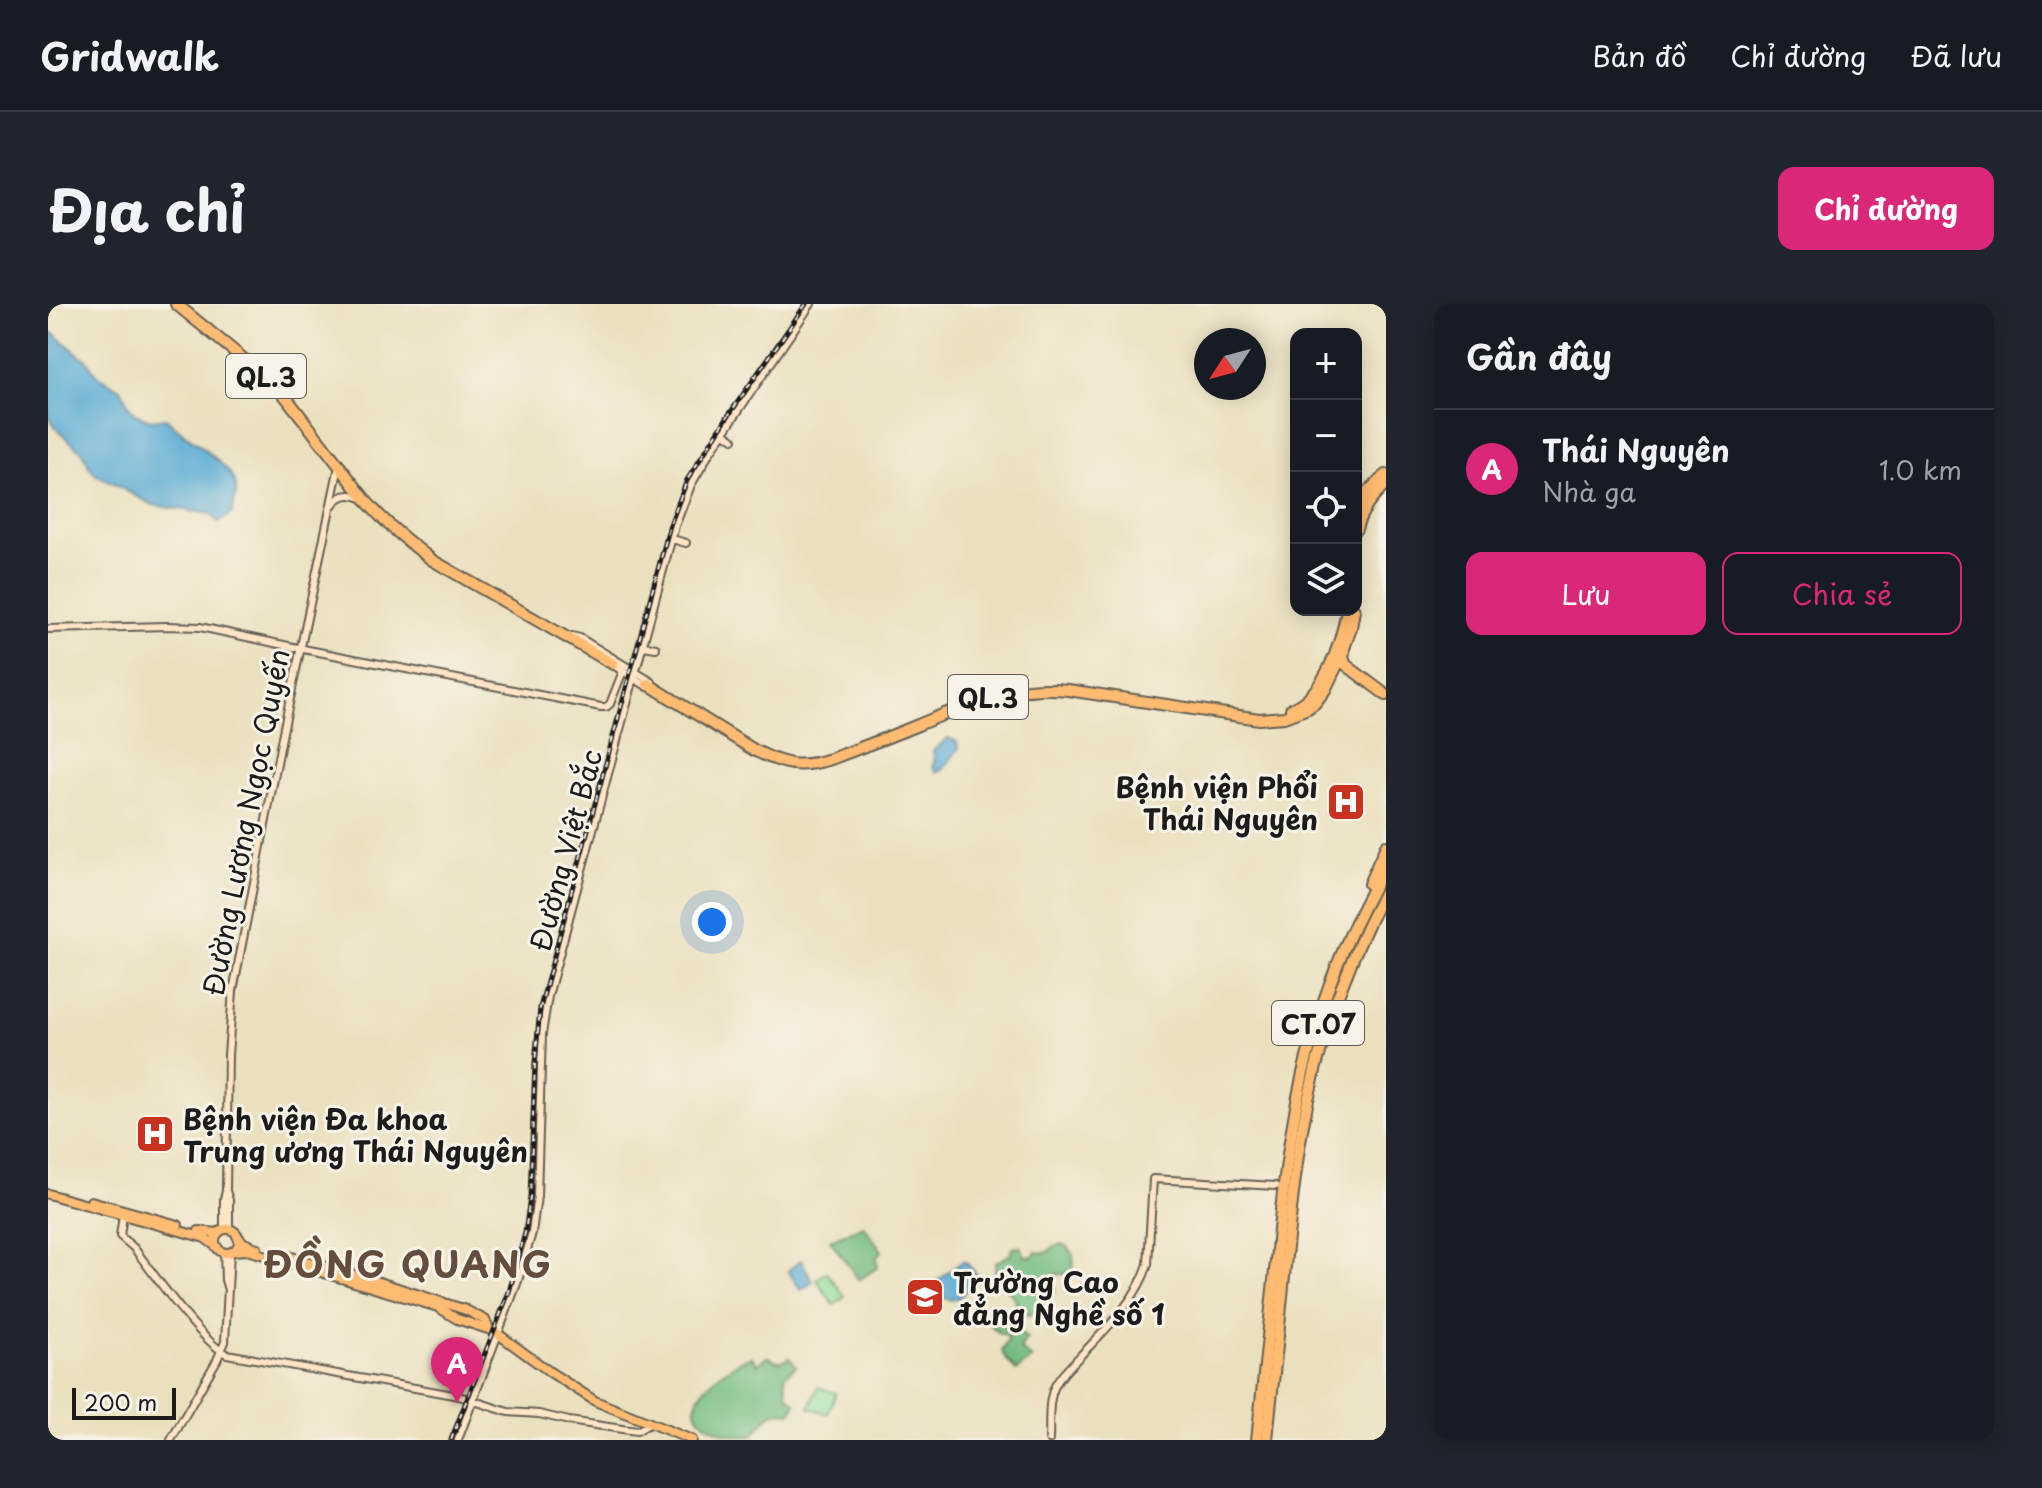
<!DOCTYPE html>
<html lang="vi">
<meta charset="utf-8">
<style>
:root{--surface:#171b24;--page:#20242c;--text:#f1f3f6;--muted:#9ea1a6;--line:#363941;--accent:#db2777}
body{margin:0;font-family:"Playpen Sans",sans-serif;background:var(--page);color:var(--text)}
.controls{position:absolute;right:24px;top:24px;display:grid;overflow:hidden;border-radius:16px;box-shadow:0 4px 20px #0003}
.controls button{width:72px;height:72px;display:grid;place-items:center;padding:0;border:0;border-bottom:2px solid var(--line);background:var(--surface);color:var(--text);font:40px sans-serif}
.compass{position:absolute;left:1146px;top:24px;width:72px;height:72px;border-radius:50%;background:var(--surface);box-shadow:0 4px 20px #0003;rotate:234deg}
.scale{position:absolute;left:24px;bottom:20px;width:104px;box-sizing:border-box;padding-left:8px;border:4px solid #1c1c1c;border-top:0;font-size:22px;line-height:28px;white-space:nowrap;color:#1c1c1c;-webkit-text-stroke:6px #f7f3e8;paint-order:stroke}
.you{position:absolute;left:664px;top:618px;width:28px;height:28px;margin:-20px;border:6px solid #fff;border-radius:50%;background:#1a73e8;box-shadow:0 0 0 12px #1a73e833}
.badge{display:grid;place-items:center;width:52px;height:52px;border-radius:50%;background:var(--accent);color:#fff;font-size:26px;font-weight:700}
.pin{position:absolute;translate:-50% -66px;filter:drop-shadow(0 2px 4px #0008)}
.pin::after{content:'';position:absolute;top:42px;width:28px;height:24px;background:inherit;clip-path:polygon(0 0,100% 0,50% 100%)}
.list{margin:0;padding:0;list-style:none}
h2{display:flex;justify-content:space-between;align-items:center;height:104px;margin:0;padding:0 32px;font-size:34px}
h2 small{font-size:26px;font-weight:400;color:var(--muted)}
.list li{display:grid;grid-template-columns:52px 1fr auto;gap:24px;align-items:center;box-sizing:border-box;height:120px;padding:0 32px;border-top:2px solid var(--line)}
.list b{display:block;font-size:30px;white-space:nowrap}
.list p{margin:0;font-size:26px;white-space:nowrap;color:var(--muted)}
.list em{font-size:26px;font-style:normal;color:var(--muted)}
.actions{display:flex;gap:16px;padding:24px 32px}
.actions a{flex:1;padding:18px 0;border:2px solid var(--accent);border-radius:16px;text-align:center;font-size:28px;color:var(--accent)}
.actions .main{background:var(--accent);color:#fff}
.icon{flex:none;width:44px;height:44px;fill:none;stroke:currentColor;stroke-width:2;stroke-linecap:round;stroke-linejoin:round}
.map{position:relative;flex:none;width:1338px;height:1136px;overflow:hidden;border-radius:16px}
header{display:flex;align-items:center;gap:48px;box-sizing:border-box;height:112px;padding:0 40px;background:var(--surface);border-bottom:2px solid var(--line)}
header strong{font-size:38px}
nav{display:flex;gap:44px;margin-inline-start:auto;font-size:28px}
.intro{display:flex;align-items:center;justify-content:space-between;box-sizing:border-box;height:192px;padding:0 48px}
h1{margin:0;font-size:56px}
.button{padding:20px 36px;border-radius:16px;background:var(--accent);color:#fff;font-size:28px;font-weight:700}
main{display:flex;gap:48px;padding:0 48px}
aside{flex:1;background:var(--surface);border-radius:16px;box-shadow:0 4px 20px #0003}
.map>svg:first-child{display:block}
.green{fill:#91dd9a;stroke:#567c5b;stroke-width:2}
.forest{fill:#74bc82;stroke:#486c4f;stroke-width:2}
.water{fill:#58aad3;stroke:#3a6378;stroke-width:2}
.lines{fill:none;stroke-linecap:round;stroke-linejoin:round}
.secondary-casing{stroke:#646155;stroke-width:10}
.primary-casing{stroke:#646155;stroke-width:12}
.highway-casing{stroke:#646155;stroke-width:14}
.secondary{stroke:#ffe4c6;stroke-width:6}
.primary{stroke:#ffbb71;stroke-width:8}
.highway{stroke:#ffbb71;stroke-width:10}
.rail-casing{stroke:#1c1c1c;stroke-width:5}
.rail{stroke:#f7f3e8;stroke-width:2;stroke-dasharray:6;stroke-linecap:butt}
.labels{text-anchor:middle;dominant-baseline:central;stroke-width:6;stroke-linejoin:round;paint-order:stroke}
.shield{fill:#f7f3e8;stroke:#5e5c59;stroke-width:2}
.shield-label{font-size:26px;font-weight:bold;fill:#1c1c1c}
.poi-label{font-size:28px;font-weight:bold;fill:#1c1c1c;stroke:#f7f3e8;text-anchor:start}
.street-label{font-size:28px;fill:#1c1c1c;stroke:#f7f3e8}
.district-label{font-size:36px;font-weight:bold;letter-spacing:2px;fill:#654d3e;stroke:#f7f3e8}
</style>
<header>
<strong>Gridwalk</strong>
<nav><a>Bản đồ</a><a>Chỉ đường</a><a>Đã lưu</a></nav>
</header>
<div class="intro"><h1>Địa chỉ</h1><a class="button">Chỉ đường</a></div>
<main>
<div class="map">
<svg width="1338" height="1136" viewBox="0 0 1338 1136">
<rect width="100%" height="100%" fill="#f7f3e8"/>
<filter id="ink" filterUnits="userSpaceOnUse"><feTurbulence type="fractalNoise" baseFrequency=".0125" numOctaves="2"/><feDisplacementMap in="SourceGraphic" scale="16" xChannelSelector="R" yChannelSelector="G"/><feConvolveMatrix kernelMatrix="1 2 1 2 8 2 1 2 1" color-interpolation-filters="sRGB"/></filter>
<filter id="wash" filterUnits="userSpaceOnUse"><feTurbulence type="fractalNoise" baseFrequency=".006" numOctaves="4" result="noise"/><feDisplacementMap in="SourceGraphic" scale="32" xChannelSelector="R" yChannelSelector="G"/><feGaussianBlur stdDeviation="1.8" result="paint"/><feColorMatrix in="noise" values="0 0 0 0 0 0 0 0 0 0 0 0 0 0 0 0 0 1.4 0 .05"/><feComposite in="paint" operator="in"/></filter>
<g filter="url(#wash)">
<rect width="100%" height="100%" fill="#ebe0be"/>
<g class="green">
<polygon points="779,968 797,993 786,1001 769,976"/>
<polygon points="770,1083 788,1089 780,1110 762,1104"/>
</g>
<g class="forest">
<polygon points="816,922 834,947 828,954 830,963 811,976 782,936"/>
<path d="M1014,940c13,4 12,15 11,26 -7,8 -17,0 -25,9l7,7 -1,7 -26,23 -14,-12 3,-3 -23,-28 2,-11 14,-7 2,-7 9,-1 5,10 7,-1 3,-4 10,1 9,-7z"/>
<polygon points="949,1010 956,1022 966,1025 979,1034 972,1045 984,1055 968,1067 957,1054 954,1047 960,1036 960,1032 951,1029 941,1020"/>
<path d="M703,1052l7,8 10,-8c7,6 14,7 21,1l7,9 -12,10 4,20 8,7 -5,10c-26,-4 -23,8 -39,23 -16,1 -30,-2 -43,-10 -40,-24 22,-61 42,-70z"/>
</g>
<g class="water">
<path d="M0,25l38,31 12,16 23,13 8,18 6,7 16,6 15,-2c15,17 63,45 69,64 3,10 -1,21 -3,31l-14,10 -7,-9 -58,-9 -57,-30 -6,-7 -8,-16 -27,-25 -7,-14z"/>
<polygon points="900,434 908,437 911,444 895,466 889,468 884,461 887,457 885,447"/>
<polygon points="753,956 765,978 753,986 740,967"/>
<path d="M916,956l14,16c-7,6 -12,17 -19,21 -12,8 -23,-4 -23,-15z"/>
</g>
</g>
<g filter="url(#ink)">
<g class="lines">
<g class="secondary-casing">
<g id="secondary">
<polyline points="675,128 685,135"/>
<path d="M283,203c7,-12 18,-15 31,-9"/>
<polyline points="624,235 638,239"/>
<polyline points="0,325 119,322 152,323 245,343 553,403 558,403 562,400 575,367"/>
<polyline points="524,332 532,334 604,378"/>
<polyline points="595,342 608,344"/>
<polyline points="562,359 600,383"/>
<polyline points="178,887 181,896 181,926"/>
<path d="M75,911l-3,21 14,12c19,25 68,95 93,106l232,42 49,16 31,2 30,7 53,8 15,2 14,-8"/>
<polyline points="176,926 176,895 178,887 180,751 185,687 235,428 291,162"/>
<polyline points="176,948 177,976 179,983"/>
<polyline points="123,1136 169,1056 177,1038 182,948"/>
<polyline points="410,1136 470,977 484,929 489,892 494,730 500,692 627,222 643,181 661,150 763,0"/>
<path d="M1001,1136c1,-18 -2,-40 7,-56 6,-11 17,-20 25,-29 26,-27 56,-55 67,-91l5,-85 123,7"/>
</g>
</g>
<g class="primary-casing">
<g id="primary">
<polyline points="0,890 157,934 169,943"/>
<polyline points="43,897 130,921"/>
<circle cx="179" cy="937" r="12"/>
<polyline points="151,927 170,929"/>
<polyline points="189,932 196,939 209,944"/>
<polyline points="185,947 199,946 390,1003 409,1015 446,1027 502,1068 547,1097 644,1136"/>
<polyline points="230,949 331,978 418,1006 437,1016 441,1024"/>
</g>
</g>
<g class="highway-casing">
<g id="highway">
<path d="M128,0l102,83 90,116c19,22 41,39 64,57l181,104"/>
<polyline points="1308,204 1319,188 1338,171"/>
<path d="M1308,225c5,-19 16,-31 30,-45"/>
<polyline points="1296,348 1295,354 1298,361 1338,391"/>
<path d="M600,380l106,66c29,15 45,19 77,9 29,-11 58,-22 87,-34 51,-21 93,-41 150,-35l191,29 25,-2 24,-9 7,-5 10,-13 16,-33 10,-29 3,-18"/>
<path d="M1243,405c34,-14 50,-65 56,-99"/>
<polyline points="1321,580 1338,542"/>
<path d="M1209,1136c6,-56 12,-113 18,-169 6,-66 13,-133 28,-198 17,-72 46,-144 83,-208"/>
<path d="M1219,1136c4,-45 10,-89 14,-134 6,-58 11,-118 21,-176 15,-84 44,-166 84,-241"/>
</g>
</g>
<use href="#secondary" class="secondary"/>
<use href="#primary" class="primary"/>
<use href="#highway" class="highway"/>
<g class="rail-casing">
<polyline id="rail" points="403,1136 461,988 477,929 482,893 487,759 492,704 622,221 639,176 678,115 758,0"/>
</g>
<use href="#rail" class="rail"/>
</g>
</g>
<defs>
<g id="hospital-square" transform="scale(2)"><rect x="-9" y="-9" width="18" height="18" rx="4" fill="#c8321e" stroke="#f7f3e8"/><path d="M-5-5h3v3.5h4V-5h3V5h-3V1.5h-4V5h-3Z" fill="#fff"/></g>
<g id="university-square" transform="scale(2)"><rect x="-9" y="-9" width="18" height="18" rx="4" fill="#c8321e" stroke="#f7f3e8"/><path d="M0-5L7-2L0 1L-7-2ZM-4 1L0 2.5L4 1V4Q0 6-4 4Z" fill="#fff"/></g>
</defs>
<g fill-rule="evenodd">
<use href="#hospital-square" x="1298" y="498"/>
<use href="#hospital-square" x="107" y="830"/>
<use href="#university-square" x="877" y="993"/>
</g>
<g class="labels">
<g class="shield">
<rect x="178" y="50" width="80" height="44" rx="6"/>
<rect x="900" y="371" width="80" height="44" rx="6"/>
<rect x="1224" y="697" width="92" height="44" rx="6"/>
</g>
<g class="shield-label">
<text x="218" y="72">QL.3</text>
<text x="940" y="393">QL.3</text>
<text x="1270" y="719">CT.07</text>
</g>
<g class="poi-label">
<text x="1270" y="482" text-anchor="end">Bệnh viện Phổi<tspan x="1270" dy="32">Thái Nguyên</tspan></text>
<text x="135" y="814">Bệnh viện Đa khoa<tspan x="135" dy="32">Trung ương Thái Nguyên</tspan></text>
<text x="905" y="977">Trường Cao<tspan x="905" dy="32">đẳng Nghề số 1</tspan></text>
</g>
<g class="street-label">
<text transform="translate(197 518) rotate(-79)">Đường Lương Ngọc Quyến</text>
<text transform="translate(517 546) rotate(-75)">Đường Việt Bắc</text>
</g>
<g class="district-label">
<text x="360" y="959">ĐỒNG QUANG</text>
</g>
</g>
</svg>
<div class="controls">
<button>+</button>
<button>−</button>
<button><svg class="icon" aria-label="locate" viewBox="0 0 24 24"><circle cx="12" cy="12" r="6"/><path d="M12 2v4M12 18v4M2 12h4M18 12h4"/></svg></button>
<button><svg class="icon" aria-label="layers" viewBox="0 0 24 24"><path d="M12 4l9 5-9 5-9-5zM3 14l9 5 9-5"/></svg></button>
</div>
<svg class="compass" viewBox="-18 -18 36 36"><path d="M0-13l5 13h-10z" fill="#e53935"/><path d="M0 13l5-13h-10z" fill="#9ea1a6"/></svg>
<div class="scale">200 m</div>
<div class="you"></div>
<div class="pin badge" style="left:409px;top:1099px">A</div>
</div>
<aside>
<h2>Gần đây<small></small></h2>
<ul class="list">
<li><span class="badge">A</span><div><b>Thái Nguyên</b><p>Nhà ga</p></div><em>1.0 km</em></li>
</ul>
<div class="actions"><a class="main">Lưu</a><a>Chia sẻ</a></div>
</aside>
</main>
